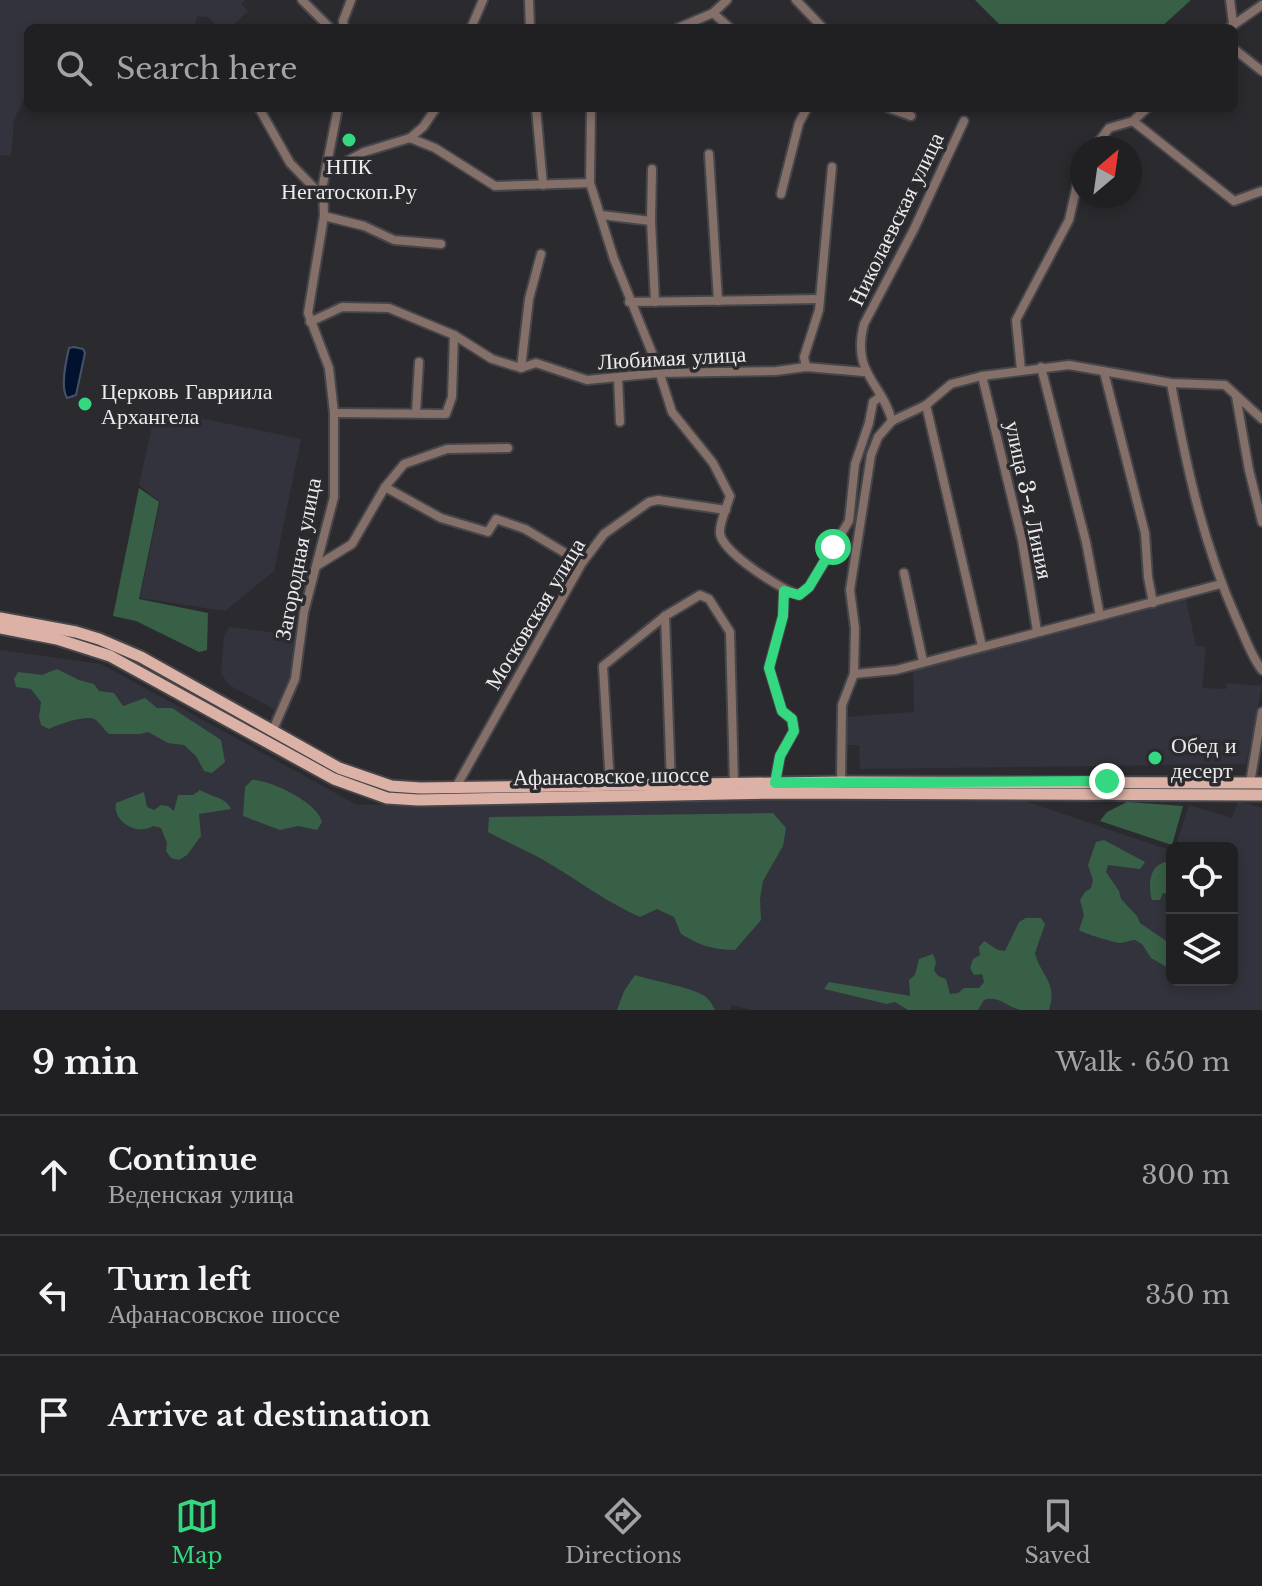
<!DOCTYPE html>
<meta charset="utf-8">
<style>
:root{--surface:#202023;--page:#28282b;--text:#f1f3f6;--muted:#a2a3a6;--line:#3d3e41;--accent:#34d881}
body{margin:0;font-family:"Libre Baskerville",serif;background:var(--page);color:var(--text)}
.controls{position:absolute;right:24px;bottom:24px;display:grid;overflow:hidden;border-radius:12px;box-shadow:0 4px 12px #0003}
.controls button{width:72px;height:72px;display:grid;place-items:center;padding:0;border:0;border-bottom:2px solid var(--line);background:var(--surface);color:var(--text);font:40px sans-serif}
.compass{position:absolute;left:1070px;top:136px;width:72px;height:72px;border-radius:50%;background:var(--surface);box-shadow:0 4px 12px #0003;rotate:29deg}
.stop{position:absolute;width:24px;height:24px;margin:-18px;border:6px solid #34d881;border-radius:50%;background:#fff}
.stop.end{background:#34d881;border-color:#fff;box-shadow:0 2px 8px #0008}
.list{margin:0;padding:0;list-style:none}
h2{display:flex;justify-content:space-between;align-items:center;height:104px;margin:0;padding:0 32px;font-size:34px}
h2 small{font-size:26px;font-weight:400;color:var(--muted)}
.list li{display:grid;grid-template-columns:52px 1fr auto;gap:24px;align-items:center;box-sizing:border-box;height:120px;padding:0 32px;border-top:2px solid var(--line)}
.list b{display:block;font-size:30px;white-space:nowrap}
.list p{margin:0;font-size:26px;white-space:nowrap;color:var(--muted)}
.list em{font-size:26px;font-style:normal;color:var(--muted)}
.icon{flex:none;width:44px;height:44px;fill:none;stroke:currentColor;stroke-width:2;stroke-linecap:round;stroke-linejoin:round}
.map{position:relative;flex:none;width:1262px;height:1010px;overflow:hidden}
.search{position:absolute;background:var(--surface);box-shadow:0 4px 12px #0003;left:24px;right:24px;top:24px;height:88px;display:flex;align-items:center;gap:20px;box-sizing:border-box;padding:0 28px;border-radius:12px;color:var(--muted);font-size:30px}
.sheet{height:464px;background:var(--surface)}
nav{display:flex;justify-content:space-around;align-items:center;box-sizing:border-box;height:112px;border-top:2px solid var(--line);background:var(--surface);font-size:22px;color:var(--muted)}
nav a{display:grid;justify-items:center;gap:4px}
nav .on{color:var(--accent)}
.map>svg:first-child{display:block}
.built{fill:#33333d}
.forest{fill:#386046}
.water{fill:#00122d;stroke:#465367;stroke-width:2}
.lines{fill:none;stroke-linecap:round;stroke-linejoin:round}
.minor-casing{stroke:#46464a;stroke-width:12}
.major-casing{stroke:#46464a;stroke-width:15}
.minor{stroke:#846f69;stroke-width:8}
.major{stroke:#ddb2a6;stroke-width:11}
.route{stroke:#34d881;stroke-width:10}
.poi-dot{fill:#34d881;stroke:#2b2b2f;stroke-width:3}
.labels{text-anchor:middle;dominant-baseline:central;stroke-width:7;stroke-linejoin:round;paint-order:stroke}
.poi-label{font-size:22px;fill:#ebebed;stroke:#2b2b2f;text-anchor:start}
.street-label{font-size:22px;fill:#ebebed;stroke:#2b2b2f}
</style>
<div class="map">
<svg width="1262" height="1010" viewBox="0 0 1262 1010">
<rect width="100%" height="100%" fill="#2b2b2f"/>
<g class="built">
<polygon points="0,0 245,0 241,4 248,11 230,28 219,28 208,17 197,16 194,28 28,28 28,91 14,120 11,156 0,155"/>
<polygon points="156,409 301,439 274,571 225,611 140,598 160,502 139,485"/>
<polygon points="1184,590 1196,646 1206,647 1202,688 1226,689 1227,683 1262,686 1246,764 860,769 859,745 845,745 847,717 914,712 913,659"/>
<polygon points="229,627 294,635 290,677 284,695 274,709 229,685 221,673 224,637"/>
<polygon points="0,650 101,664 357,805 1016,798 1172,851 1172,980 1232,980 1232,848 1175,848 1189,805 1232,818 1238,801 1262,808 1262,1010 752,1010 732,1005 730,1010 0,1010"/>
</g>
<g class="forest">
<polygon points="975,0 1191,0 1160,28 1003,28"/>
<polygon points="139,488 159,502 139,599 208,613 207,650 199,652 136,621 113,616"/>
<path d="M57,669l22,11 15,4 5,7 15,2 9,13 22,-8 12,10h15l49,32 4,22 -13,11 -8,-2 -8,-15 -12,-11 -16,-2 -20,-11 -8,2h-31c-6,-5 -9,-12 -15,-15 -9,-4 -37,6 -45,10l-8,-4 -2,-8 2,-15 -10,-13 -15,-2 -2,-8 4,-7 24,3z"/>
<path d="M252,780c19,0 66,23 70,42l-5,8 -19,-4 -18,4 -37,-14 2,-29z"/>
<path d="M200,790c11,7 26,7 31,19l-32,5 2,22 -14,19 -8,5 -8,-2 -5,-7 1,-8 -6,-15 -8,-2c-15,10 -41,-4 -37,-23l28,-11 3,15 7,3 7,-5 7,1 6,5 4,-16h15z"/>
<polygon points="1127,802 1183,806 1172,845 1100,821 1107,812"/>
<path d="M773,813l13,15 -3,18 -20,35 -3,18 1,21 -26,30c-22,0 -36,-5 -54,-16l-7,-17 -17,-8 -17,8c-29,-13 -53,-30 -80,-47 -22,-15 -48,-25 -72,-38l1,-15z"/>
<path d="M1104,840l41,22 -5,7 -32,-4 -2,7 13,19 2,8 16,17 3,7 32,22v25l-21,-12 -9,-14 -7,-4c-5,0 -10,3 -15,3 -4,0 -38,-10 -41,-13l5,-15 -4,-15 5,-8 6,-4 2,-8 -5,-15 8,-23z"/>
<path d="M1167,862l5,2v51l-4,-9 -1,-12 -4,-1 -3,7h-8c-4,-15 -3,-36 15,-38z"/>
<path d="M1026,918h15l4,6 -10,29c6,24 23,29 14,57 -9,0 -19,0 -28,0 -13,-2 -22,-15 -37,-10l-6,10h-70l-13,-8 -8,2 -63,-15 5,-7 81,14 -1,-16 6,-5 4,-16 14,-5 3,8 -2,8 4,6 8,3 4,15 8,-1 6,-5h15l5,-6 -2,-8 -8,1 -4,-7 3,-9 7,-4 -1,-8 5,-6 14,9 7,1 14,-29z"/>
<path d="M635,975c17,6 64,13 73,24 3,3 5,7 7,11h-98l7,-19z"/>
</g>
<path class="water" d="M74,347l9,2 2,4 -9,42 -9,3c-7,-11 -1,-37 2,-50z"/>
<g class="lines">
<g class="minor-casing">
<g id="minor">
<polyline points="302,0 330,28"/>
<polyline points="529,0 530,28"/>
<polyline points="796,0 823,28"/>
<polyline points="1230,0 1233,23"/>
<polyline points="713,13 730,28"/>
<polyline points="344,28 343,21 351,0"/>
<polyline points="471,28 483,0"/>
<polyline points="678,28 713,13 727,0"/>
<polyline points="1229,28 1262,5"/>
<polyline points="1234,49 1262,71"/>
<polyline points="259,108 290,163 323,197"/>
<polyline points="536,108 543,185"/>
<path d="M591,108l-1,75 24,76 43,106 15,47 41,51 17,33c-3,11 -11,27 -10,37 1,19 62,57 79,62l10,-8 40,-66 6,-57 14,-41 4,-21 7,-5"/>
<polyline points="889,108 911,116"/>
<polyline points="1133,121 1234,201 1262,191"/>
<polyline points="410,138 423,127 436,108"/>
<polyline points="1094,148 1109,128 1133,121 1147,108"/>
<polyline points="709,154 718,301"/>
<polyline points="652,169 651,221 655,302"/>
<polyline points="326,172 364,152 410,138 435,148 495,186 590,183"/>
<polyline points="781,194 799,123 807,108"/>
<polyline points="601,215 651,221"/>
<polyline points="324,216 364,226 394,240 441,244"/>
<polyline points="629,302 820,299"/>
<polyline points="310,322 342,307 389,308 454,335 492,359 521,368 536,363 587,380 659,373 776,371 806,367 864,372"/>
<polyline points="806,367 804,357 819,310 832,167"/>
<polyline points="1041,367 1086,542 1100,616"/>
<polyline points="521,368 529,299 541,254"/>
<polyline points="1021,370 1016,320 1069,220 1082,163"/>
<polyline points="1104,372 1145,533 1148,577 1153,603"/>
<polyline points="982,376 1022,540 1037,631"/>
<polyline points="618,378 620,422"/>
<path d="M1171,383c15,82 32,161 66,237 8,17 14,36 25,50"/>
<polyline points="1236,396 1249,470 1262,522"/>
<polyline points="926,405 982,646"/>
<polyline points="334,413 446,414 452,397 454,335"/>
<polyline points="416,413 419,362"/>
<path d="M892,421c-10,-39 -41,-47 -28,-97l50,-95 50,-108"/>
<polyline points="385,487 441,518 488,532 496,519 525,529 582,563"/>
<polyline points="318,565 352,544 385,487 404,464 447,449 508,448"/>
<polyline points="904,573 923,661"/>
<polyline points="665,616 671,784"/>
<polyline points="854,674 896,670 1221,584"/>
<polyline points="272,732 295,679 304,612 334,497 334,413 329,368 308,313 324,216 323,184 338,108"/>
<polyline points="841,782 842,705 854,674 855,628 850,590 871,455 878,437 892,421 926,405 951,384 982,376 1069,365 1171,383 1225,385 1262,419"/>
<polyline points="775,783 780,756 794,731 792,719 782,711 769,668 783,616 784,591"/>
<polyline points="1250,783 1262,712"/>
<polyline points="610,785 603,666 665,616 700,595 709,599 730,632 734,784"/>
<polyline points="456,787 582,563 604,534 649,502 658,500 726,510"/>
</g>
</g>
<g class="major-casing">
<g id="major">
<polyline points="0,618 76,632 99,639 141,657 339,768 391,786 420,788 841,782 1262,783"/>
<polyline points="0,628 57,639 110,656 334,779 387,798 418,800 774,793 1262,795"/>
</g>
</g>
<use href="#minor" class="minor"/>
<use href="#major" class="major"/>
</g>
<g class="lines">
<polyline class="route" points="833,547 809,587 799,595 784,591 783,616 769,668 782,711 792,719 794,731 780,756 775,783 1107,781"/>
</g>
<g class="poi-dot">
<circle cx="349" cy="140" r="8"/>
<circle cx="85" cy="404" r="8"/>
<circle cx="1155" cy="758" r="8"/>
</g>
<g class="labels">
<g class="poi-label">
<text x="349" y="166" text-anchor="middle">НПК<tspan x="349" dy="25">Негатоскоп.Ру</tspan></text>
<text x="101" y="391">Церковь Гавриила<tspan x="101" dy="25">Архангела</tspan></text>
<text x="1171" y="745">Обед и<tspan x="1171" dy="25">десерт</tspan></text>
</g>
<g class="street-label">
<text transform="translate(896 219) rotate(-64)">Николаевская улица</text>
<text transform="translate(672 358) rotate(-3)">Любимая улица</text>
<text transform="translate(1029 500) rotate(78)">улица 3-я Линия</text>
<text transform="translate(298 559) rotate(-79)">Загородная улица</text>
<text transform="translate(535 614) rotate(-59)">Московская улица</text>
<text transform="translate(611 776) rotate(-1)">Афанасовское шоссе</text>
</g>
</g>
</svg>
<div class="controls">
<button><svg class="icon" aria-label="locate" viewBox="0 0 24 24"><circle cx="12" cy="12" r="6"/><path d="M12 2v4M12 18v4M2 12h4M18 12h4"/></svg></button>
<button><svg class="icon" aria-label="layers" viewBox="0 0 24 24"><path d="M12 4l9 5-9 5-9-5zM3 14l9 5 9-5"/></svg></button>
</div>
<svg class="compass" viewBox="-18 -18 36 36"><path d="M0-13l5 13h-10z" fill="#e53935"/><path d="M0 13l5-13h-10z" fill="#a2a3a6"/></svg>
<div class="stop" style="left:833px;top:547px"></div>
<div class="stop end" style="left:1107px;top:781px"></div>
<div class="search"><svg class="icon" aria-label="search" viewBox="0 0 24 24"><circle cx="10" cy="10" r="6"/><path d="M15 15l6 6"/></svg>Search here</div>
</div>
<section class="sheet">
<h2>9 min<small>Walk · 650 m</small></h2>
<ul class="list">
<li><svg class="icon" aria-label="ahead" viewBox="0 0 24 24"><path d="M12 20V5M6 11l6-6 6 6"/></svg><div><b>Continue</b><p>Веденская улица</p></div><em>300 m</em></li>
<li><svg class="icon" aria-label="left" viewBox="0 0 24 24"><path d="M17 20v-9H6M10 6l-5 5 5 5"/></svg><div><b>Turn left</b><p>Афанасовское шоссе</p></div><em>350 m</em></li>
<li><svg class="icon" aria-label="arrive" viewBox="0 0 24 24"><path d="M6 21V4h12l-3 4 3 4H6"/></svg><div><b>Arrive at destination</b></div></li>
</ul>
</section>
<nav>
<a class="on"><svg class="icon" aria-label="map" viewBox="0 0 24 24"><path d="M3 6l6-2 6 2 6-2v14l-6 2-6-2-6 2zM9 4v14M15 6v14"/></svg>Map</a>
<a><svg class="icon" aria-label="directions" viewBox="0 0 24 24"><path d="M12 3l9 9-9 9-9-9zM9 14v-3h6M13 9l2 2-2 2"/></svg>Directions</a>
<a><svg class="icon" aria-label="saved" viewBox="0 0 24 24"><path d="M7 4h10v16l-5-4-5 4z"/></svg>Saved</a>
</nav>
